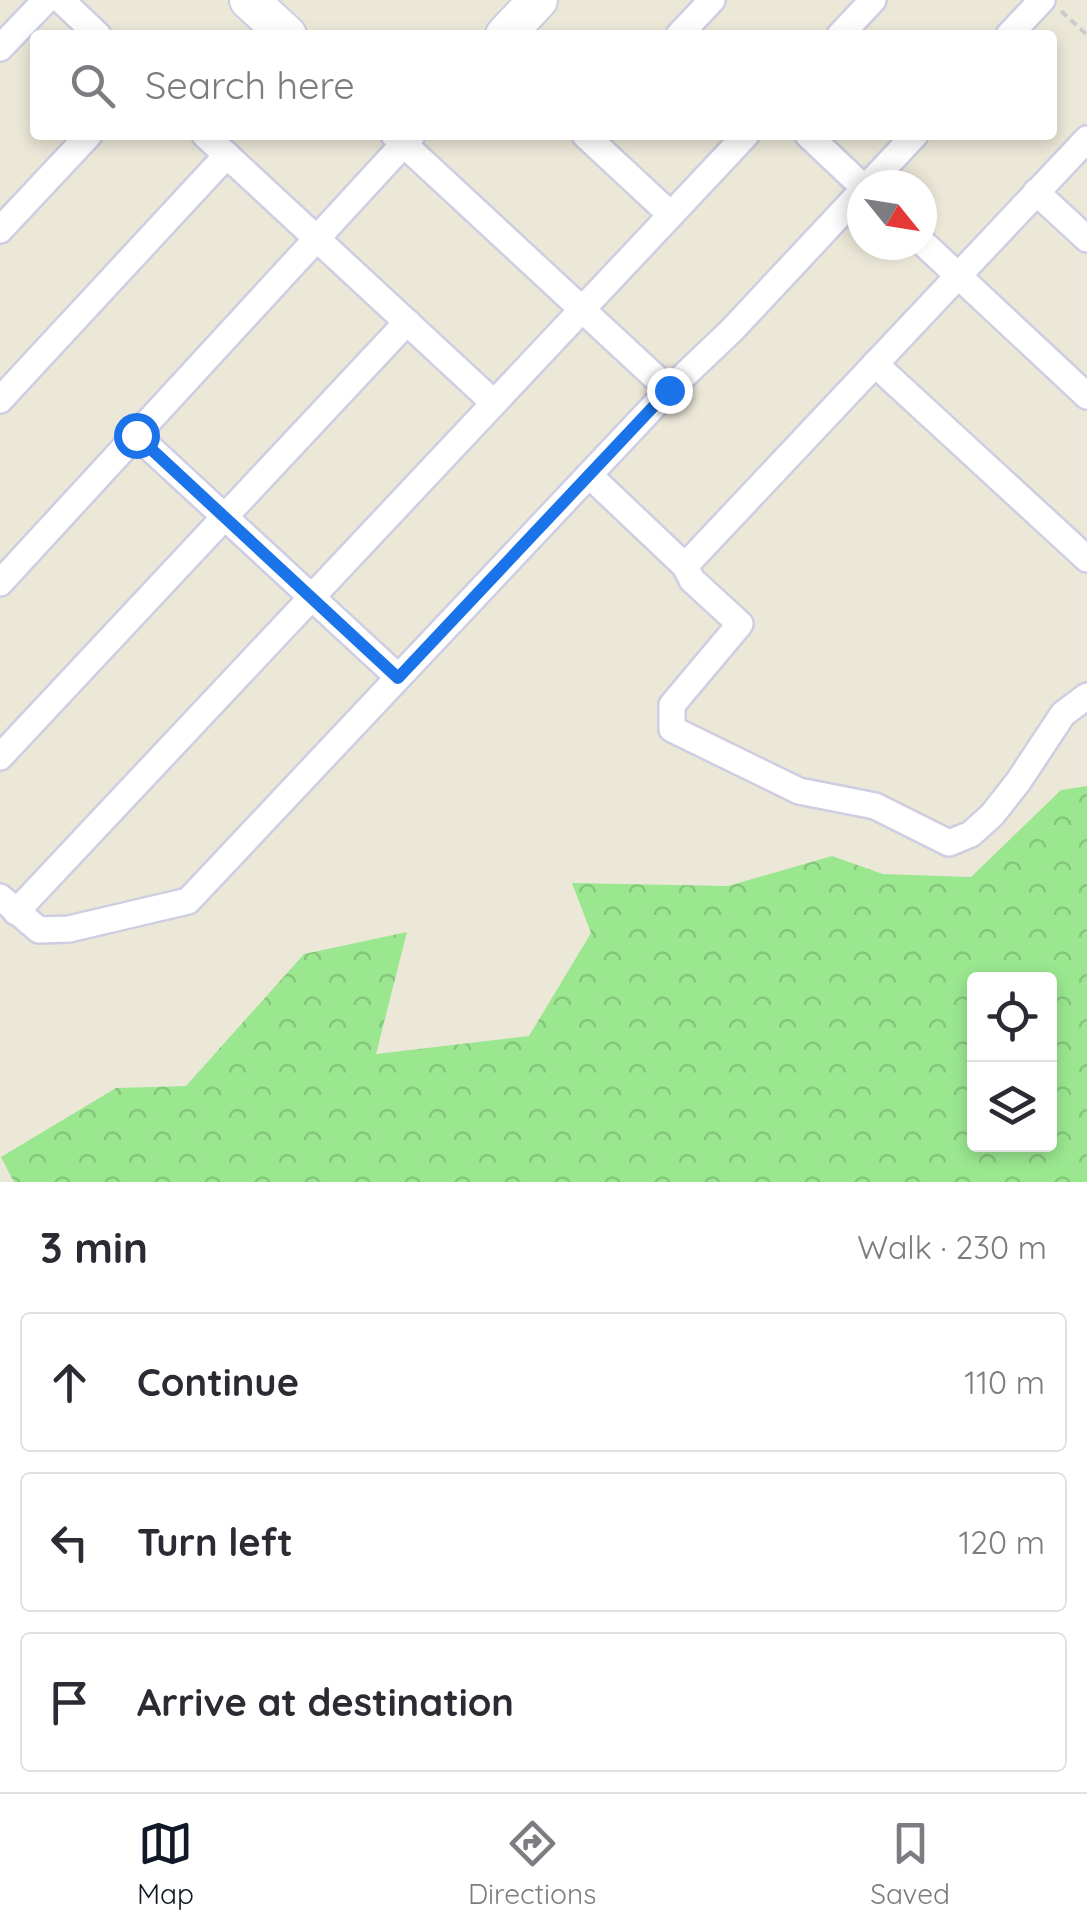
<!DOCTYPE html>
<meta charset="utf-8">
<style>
:root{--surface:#fff;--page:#f2f2f3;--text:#2b2b33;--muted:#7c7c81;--line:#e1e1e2;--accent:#111827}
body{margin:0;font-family:Quicksand,sans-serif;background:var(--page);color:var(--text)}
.controls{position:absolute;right:30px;bottom:30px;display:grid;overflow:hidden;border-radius:10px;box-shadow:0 5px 15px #0003}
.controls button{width:90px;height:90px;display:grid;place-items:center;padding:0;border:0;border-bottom:2px solid var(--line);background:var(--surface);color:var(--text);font:50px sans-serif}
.compass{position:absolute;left:847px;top:170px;width:90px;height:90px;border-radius:50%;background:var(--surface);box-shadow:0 5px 15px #0003;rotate:120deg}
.stop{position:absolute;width:30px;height:30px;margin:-22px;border:8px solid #1a73e8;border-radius:50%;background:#fff}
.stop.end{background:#1a73e8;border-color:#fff;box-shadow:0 2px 10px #0008}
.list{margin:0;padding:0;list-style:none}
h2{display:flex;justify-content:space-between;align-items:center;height:130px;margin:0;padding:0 40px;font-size:42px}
h2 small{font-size:32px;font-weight:400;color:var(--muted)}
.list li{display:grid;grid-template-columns:65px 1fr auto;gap:30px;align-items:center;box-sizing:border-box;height:140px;margin:0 20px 20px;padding:0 20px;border:2px solid var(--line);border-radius:10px}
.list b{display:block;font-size:38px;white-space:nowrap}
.list em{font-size:32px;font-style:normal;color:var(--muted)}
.icon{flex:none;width:55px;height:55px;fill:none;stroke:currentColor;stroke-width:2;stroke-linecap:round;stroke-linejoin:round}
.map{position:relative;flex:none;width:1087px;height:1182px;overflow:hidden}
.search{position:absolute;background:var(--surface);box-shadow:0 5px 15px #0003;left:30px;right:30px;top:30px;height:110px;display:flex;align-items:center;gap:25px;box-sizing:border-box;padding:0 35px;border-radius:10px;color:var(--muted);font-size:38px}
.sheet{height:610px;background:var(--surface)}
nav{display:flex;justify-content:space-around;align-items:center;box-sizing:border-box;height:140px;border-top:2px solid var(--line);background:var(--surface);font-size:28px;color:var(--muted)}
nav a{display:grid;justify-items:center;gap:5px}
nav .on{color:var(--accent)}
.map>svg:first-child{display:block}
.forest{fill:url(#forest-crowns);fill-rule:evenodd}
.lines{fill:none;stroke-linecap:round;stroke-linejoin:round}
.street-casing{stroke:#cecde2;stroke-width:30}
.secondary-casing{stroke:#cecde2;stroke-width:42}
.path{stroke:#cbcbcb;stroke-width:4;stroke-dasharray:8 5;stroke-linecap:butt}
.street{stroke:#fff;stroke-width:25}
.secondary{stroke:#fff;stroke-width:38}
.route{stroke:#1a73e8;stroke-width:12}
</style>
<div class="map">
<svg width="1087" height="1182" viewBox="0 0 1087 1182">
<defs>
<pattern id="forest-crowns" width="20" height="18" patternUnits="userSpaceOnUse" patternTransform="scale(2.5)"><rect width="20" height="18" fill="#9ae790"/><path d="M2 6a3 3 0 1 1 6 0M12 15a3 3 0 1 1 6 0" fill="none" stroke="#85c67c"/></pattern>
</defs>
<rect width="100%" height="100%" fill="#ece8d8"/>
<path class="forest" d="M1087,786v396h-1073l-13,-25 115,-69 70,-2 118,-132 103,-22 -31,122 153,-18 62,-103 -19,-50 156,3 104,-30 51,18 88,3 90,-87zM974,979h76v165h-76z"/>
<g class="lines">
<g class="street-casing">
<g id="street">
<polyline points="61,0 98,35"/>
<polyline points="679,35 712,0"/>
<polyline points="840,35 873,0"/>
<polyline points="1009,35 1042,0"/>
<polyline points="0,48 46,0"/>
<polyline points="205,135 494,403"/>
<polyline points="394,135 669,390"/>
<polyline points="585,135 671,215"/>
<polyline points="808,135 862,186"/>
<polyline points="868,185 915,135"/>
<polyline points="1036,192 1087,239"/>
<polyline points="0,230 89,135"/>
<polyline points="922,242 1087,396"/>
<polyline points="875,364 1087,559"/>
<polyline points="0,400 227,155"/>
<polyline points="136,435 398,677"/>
<polyline points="589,475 685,566 692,580 740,624 672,705 672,729 799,791 875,806 949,843 971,834 992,815 1018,782 1063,714 1087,696"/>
<polyline points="685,566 1087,139"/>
<polyline points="0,583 412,135"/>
<polyline points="0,757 407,322"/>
<polyline points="0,897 39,930 69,929 188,901 669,390 732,330 862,191"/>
<polyline points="16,912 746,135"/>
</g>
</g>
<g class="secondary-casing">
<g id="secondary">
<polyline points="249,0 287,35"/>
<polyline points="505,35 538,0"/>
</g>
</g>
<polyline class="path" points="1061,11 1087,35"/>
<use href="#street" class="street"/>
<use href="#secondary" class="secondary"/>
</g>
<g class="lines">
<polyline class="route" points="136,435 398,678 669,390"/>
</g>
</svg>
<div class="controls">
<button><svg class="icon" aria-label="locate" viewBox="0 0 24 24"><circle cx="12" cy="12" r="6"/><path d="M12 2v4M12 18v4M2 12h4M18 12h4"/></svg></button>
<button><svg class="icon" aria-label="layers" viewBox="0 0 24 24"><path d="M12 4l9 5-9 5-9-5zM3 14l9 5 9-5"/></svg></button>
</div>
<svg class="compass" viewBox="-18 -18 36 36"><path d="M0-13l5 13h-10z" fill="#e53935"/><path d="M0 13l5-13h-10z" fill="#7c7c81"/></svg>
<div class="stop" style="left:136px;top:435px"></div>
<div class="stop end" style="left:669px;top:390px"></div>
<div class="search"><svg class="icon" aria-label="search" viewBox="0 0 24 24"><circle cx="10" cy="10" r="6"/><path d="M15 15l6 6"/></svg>Search here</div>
</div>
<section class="sheet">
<h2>3 min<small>Walk · 230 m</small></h2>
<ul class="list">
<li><svg class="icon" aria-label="ahead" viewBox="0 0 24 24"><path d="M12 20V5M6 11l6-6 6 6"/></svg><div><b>Continue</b></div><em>110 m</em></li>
<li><svg class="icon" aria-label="left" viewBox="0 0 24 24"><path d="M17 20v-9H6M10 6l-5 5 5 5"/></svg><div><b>Turn left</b></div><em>120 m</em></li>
<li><svg class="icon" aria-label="arrive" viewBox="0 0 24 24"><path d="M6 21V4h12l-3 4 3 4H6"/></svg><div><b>Arrive at destination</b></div></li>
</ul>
</section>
<nav>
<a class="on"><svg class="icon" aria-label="map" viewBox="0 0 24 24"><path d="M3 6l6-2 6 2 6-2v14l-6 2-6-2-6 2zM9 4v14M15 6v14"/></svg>Map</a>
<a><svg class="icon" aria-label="directions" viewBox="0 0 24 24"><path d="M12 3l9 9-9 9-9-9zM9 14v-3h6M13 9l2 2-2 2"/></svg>Directions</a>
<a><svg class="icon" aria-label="saved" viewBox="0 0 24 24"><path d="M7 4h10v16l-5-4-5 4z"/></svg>Saved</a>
</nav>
